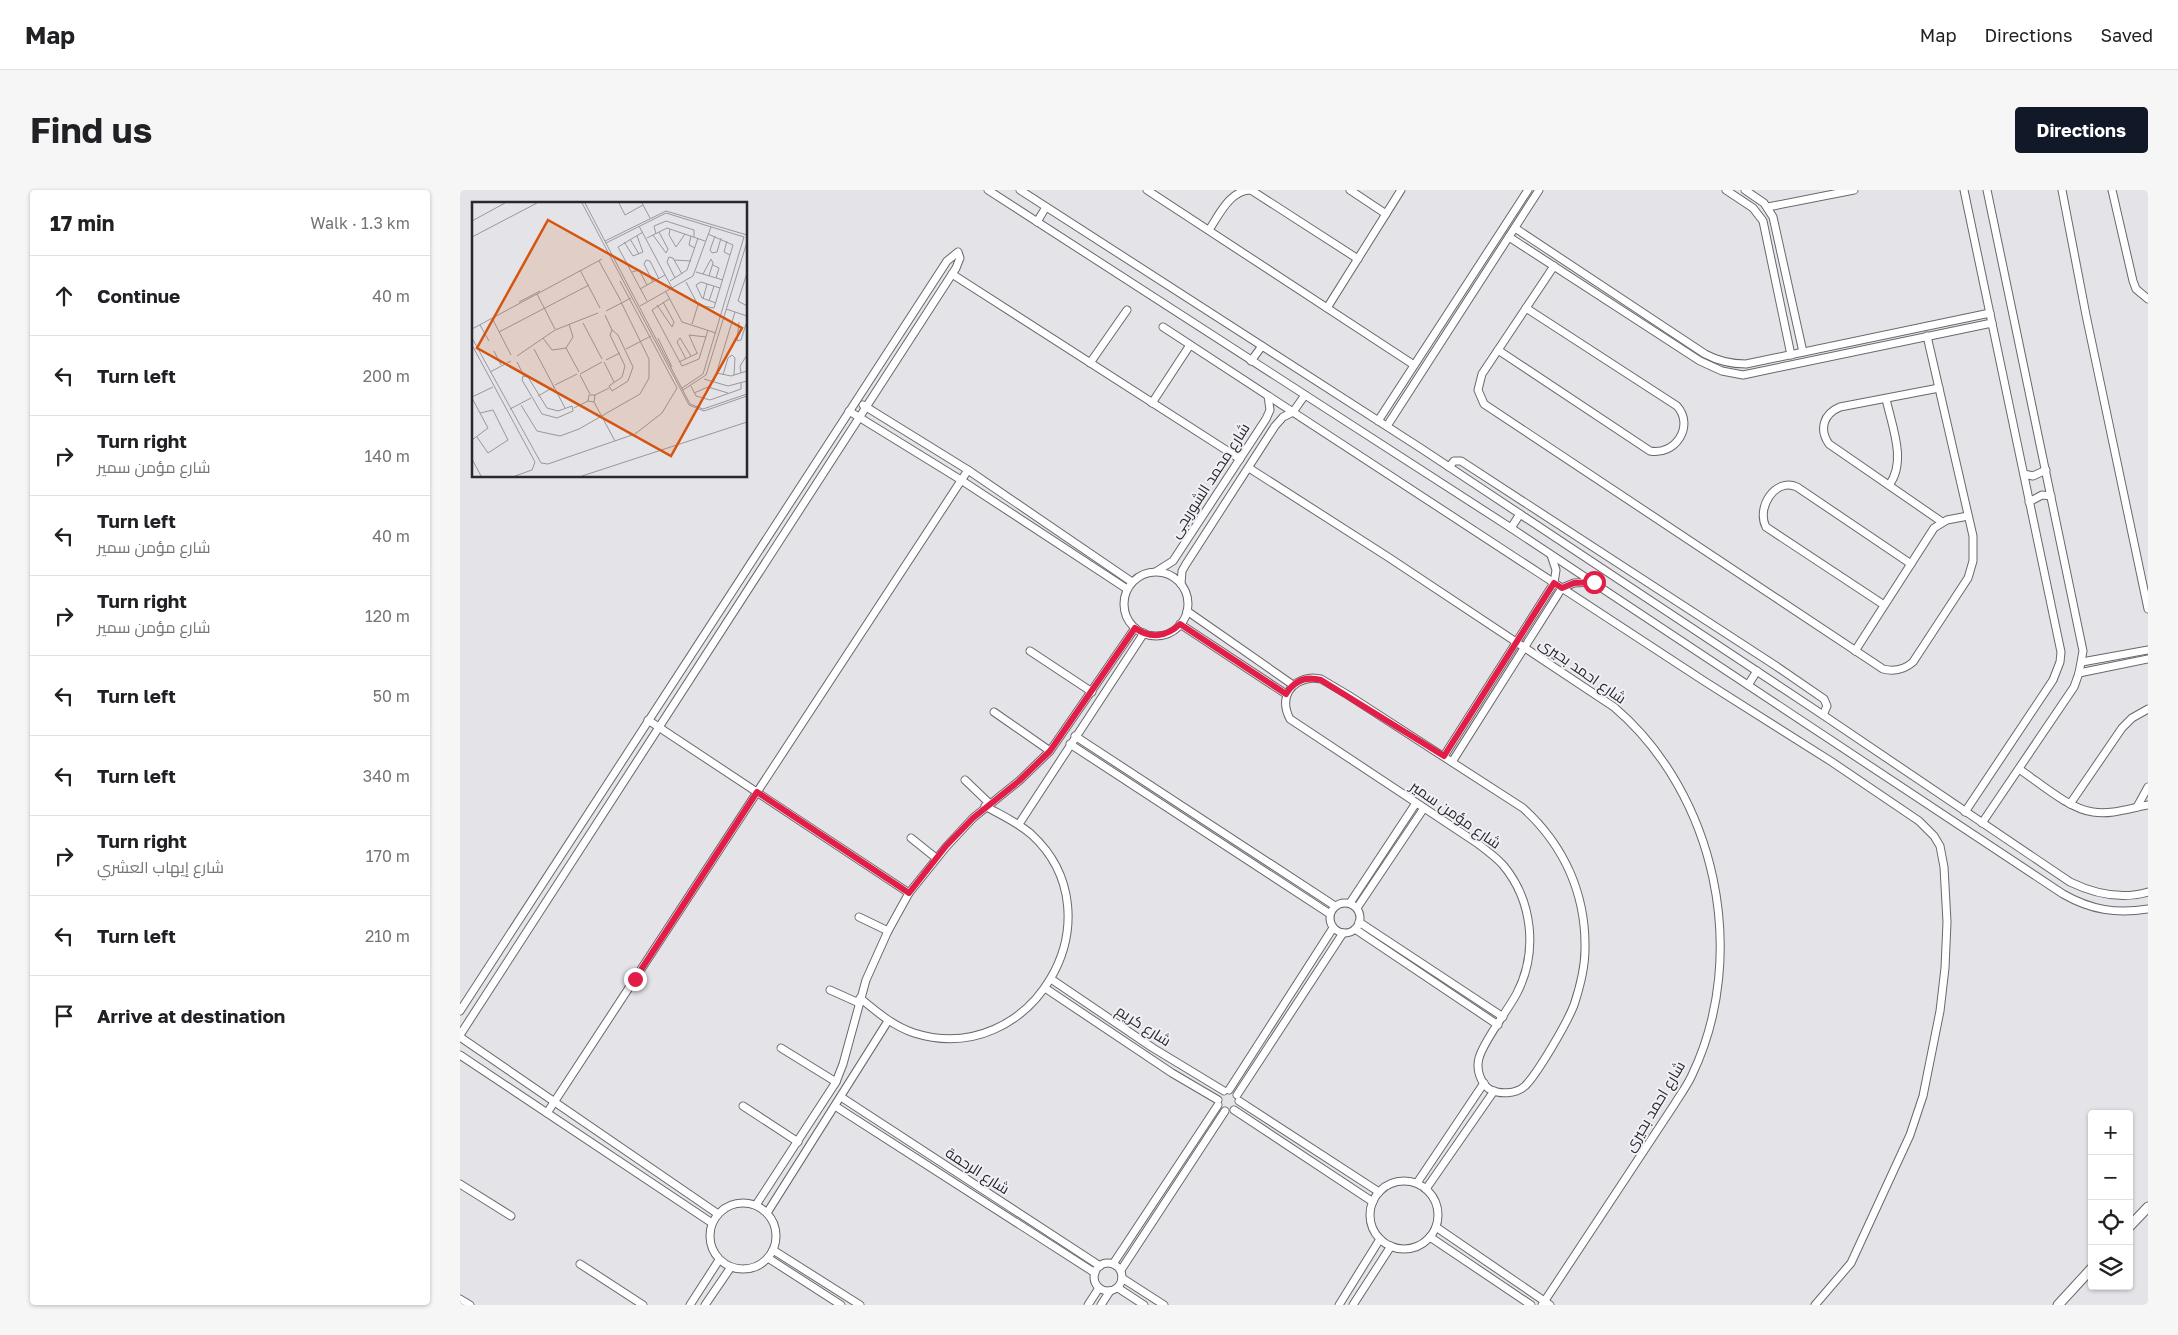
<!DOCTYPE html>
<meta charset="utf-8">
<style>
:root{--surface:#fff;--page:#f6f6f6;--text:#202124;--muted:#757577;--line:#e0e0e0;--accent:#111827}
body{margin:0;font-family:"Golos Text",Cairo,sans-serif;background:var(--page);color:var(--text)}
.controls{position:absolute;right:15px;bottom:15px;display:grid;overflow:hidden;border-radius:5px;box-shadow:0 1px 4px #0004}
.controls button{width:45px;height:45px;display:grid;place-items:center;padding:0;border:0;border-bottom:1px solid var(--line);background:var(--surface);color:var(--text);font:25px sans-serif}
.stop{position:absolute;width:15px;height:15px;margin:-11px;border:4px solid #e11d48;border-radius:50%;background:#fff}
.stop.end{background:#e11d48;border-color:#fff;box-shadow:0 1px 5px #0008}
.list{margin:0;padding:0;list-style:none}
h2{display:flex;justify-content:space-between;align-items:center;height:65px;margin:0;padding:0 20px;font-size:21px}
h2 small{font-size:16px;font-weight:400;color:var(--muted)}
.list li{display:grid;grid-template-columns:32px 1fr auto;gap:15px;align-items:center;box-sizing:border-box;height:80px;padding:0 20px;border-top:1px solid var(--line)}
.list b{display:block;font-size:19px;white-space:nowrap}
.list p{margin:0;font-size:16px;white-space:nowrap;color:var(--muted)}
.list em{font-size:16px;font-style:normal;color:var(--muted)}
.icon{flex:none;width:28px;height:28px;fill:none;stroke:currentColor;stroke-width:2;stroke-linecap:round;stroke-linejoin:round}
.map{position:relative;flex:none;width:1688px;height:1115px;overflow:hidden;border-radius:5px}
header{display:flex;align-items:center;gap:30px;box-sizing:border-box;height:70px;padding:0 25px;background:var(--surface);border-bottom:1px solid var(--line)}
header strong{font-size:24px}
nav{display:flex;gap:28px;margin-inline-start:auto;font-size:18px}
.intro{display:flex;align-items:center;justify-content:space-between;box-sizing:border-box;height:120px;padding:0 30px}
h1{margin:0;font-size:35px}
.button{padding:12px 22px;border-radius:5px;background:var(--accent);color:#fff;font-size:18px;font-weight:700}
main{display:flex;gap:30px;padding:0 30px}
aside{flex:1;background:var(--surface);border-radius:5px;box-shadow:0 1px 4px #0004}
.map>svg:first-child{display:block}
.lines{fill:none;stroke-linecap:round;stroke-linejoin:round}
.minor-casing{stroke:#68686d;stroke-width:9}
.major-casing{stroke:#68686d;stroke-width:11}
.minor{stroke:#fff;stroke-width:7}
.major{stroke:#fff;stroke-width:9}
.route{stroke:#e11d48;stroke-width:6}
.labels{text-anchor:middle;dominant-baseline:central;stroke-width:4;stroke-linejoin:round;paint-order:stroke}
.street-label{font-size:15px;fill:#29292b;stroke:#f0f0f6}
.inset-road{fill:none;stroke:#99999c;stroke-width:1}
.view{fill:#d5540f;fill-opacity:0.15;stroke:#d5540f;stroke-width:2.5}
.inset-edge{fill:none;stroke:#29292b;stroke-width:2.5}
</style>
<header>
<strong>Map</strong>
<nav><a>Map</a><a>Directions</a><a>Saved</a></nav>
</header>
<div class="intro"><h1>Find us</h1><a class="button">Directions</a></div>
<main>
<aside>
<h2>17 min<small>Walk · 1.3 km</small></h2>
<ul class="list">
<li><svg class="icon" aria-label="ahead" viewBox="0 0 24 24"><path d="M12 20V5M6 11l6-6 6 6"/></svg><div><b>Continue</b></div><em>40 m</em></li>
<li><svg class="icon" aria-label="left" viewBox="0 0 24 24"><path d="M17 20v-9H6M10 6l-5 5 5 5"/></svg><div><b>Turn left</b></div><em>200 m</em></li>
<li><svg class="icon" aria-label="right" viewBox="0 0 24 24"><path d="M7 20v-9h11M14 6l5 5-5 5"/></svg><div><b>Turn right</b><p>شارع مؤمن سمير</p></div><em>140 m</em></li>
<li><svg class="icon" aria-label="left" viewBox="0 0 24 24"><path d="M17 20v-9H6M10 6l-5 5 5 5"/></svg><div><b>Turn left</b><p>شارع مؤمن سمير</p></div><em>40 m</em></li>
<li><svg class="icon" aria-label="right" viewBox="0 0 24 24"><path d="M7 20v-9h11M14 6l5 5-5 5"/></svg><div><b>Turn right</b><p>شارع مؤمن سمير</p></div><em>120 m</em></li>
<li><svg class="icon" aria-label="left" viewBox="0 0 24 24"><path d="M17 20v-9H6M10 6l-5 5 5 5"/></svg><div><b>Turn left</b></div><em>50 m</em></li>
<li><svg class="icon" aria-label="left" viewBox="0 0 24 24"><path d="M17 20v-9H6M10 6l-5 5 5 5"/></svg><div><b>Turn left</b></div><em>340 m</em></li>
<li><svg class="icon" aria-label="right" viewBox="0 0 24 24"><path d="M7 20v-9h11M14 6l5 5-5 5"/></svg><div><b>Turn right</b><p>شارع إيهاب العشري</p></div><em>170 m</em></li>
<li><svg class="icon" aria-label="left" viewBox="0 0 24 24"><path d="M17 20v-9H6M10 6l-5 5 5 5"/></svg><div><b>Turn left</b></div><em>210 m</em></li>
<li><svg class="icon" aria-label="arrive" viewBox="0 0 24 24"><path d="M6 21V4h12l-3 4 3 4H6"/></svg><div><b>Arrive at destination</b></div></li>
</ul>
</aside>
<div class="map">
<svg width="1688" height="1115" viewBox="0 0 1688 1115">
<rect width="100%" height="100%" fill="#e3e3e8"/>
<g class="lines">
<g class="minor-casing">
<g id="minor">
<path d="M528,0l523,338 552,366c28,16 53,20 85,15"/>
<path d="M560,0l402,259 401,266 247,167c25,12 51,18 78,10"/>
<polyline points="687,0 954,175"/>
<polyline points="890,0 926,24"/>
<polyline points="1266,0 1293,18 1303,31 1331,165"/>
<polyline points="1285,0 1304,13 1313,27 1343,162"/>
<polyline points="1504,0 1601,462 1600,472 1593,490 1505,622"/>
<polyline points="1602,0 1626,125 1688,419"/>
<polyline points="1652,0 1673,91 1676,99 1688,109"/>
<polyline points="1308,17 1394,0"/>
<polyline points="577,32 586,17"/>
<path d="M1055,38l190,126c13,7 26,10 41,10l244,-51"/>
<path d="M749,40c10,-15 21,-40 42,-40l107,69"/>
<polyline points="1049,47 1240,171 1262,181 1283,185 1532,133"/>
<path d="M1094,76l-72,108 -4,16 6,14 399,265c12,3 21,1 30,-7l55,-84 5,-17v-25l-46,-200"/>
<polyline points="492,84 780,269"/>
<polyline points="867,118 941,0"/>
<polyline points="703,137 1244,491 1372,572 1459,631 1474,646 1480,656 1484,677 1487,732 1485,778 1480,821 1463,906 1450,945 1391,1073 1355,1115"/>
<path d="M1038,160l152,101c25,5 45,-25 27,-45l-151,-98"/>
<polyline points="791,171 802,156"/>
<polyline points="630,173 667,120"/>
<path d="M1479,198l-99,19c-17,7 -21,23 -11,37l113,78"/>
<path d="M1426,209c6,27 21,63 3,86"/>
<polyline points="692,213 730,155"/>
<polyline points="403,215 508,280 672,392"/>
<polyline points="389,221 501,290 667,399"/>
<polyline points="918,231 1068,0"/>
<polyline points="927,236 1079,0"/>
<polyline points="989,277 994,271 1001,271 1316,476 1364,509 1367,516 1363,525"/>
<path d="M789,278l139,89 226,150c102,87 136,247 78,368 -5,11 -12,20 -18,30l-132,200"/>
<polyline points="1564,284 1573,286 1586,280"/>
<polyline points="1569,312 1582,305 1591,306"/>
<polyline points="1051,338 1060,324"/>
<polyline points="697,381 713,371 806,229 810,220 808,206"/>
<circle cx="696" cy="414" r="32"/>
<polyline points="721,394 722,381 726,374 815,236 823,227 833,222 845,205"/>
<path d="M1424,415l-118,-78c-10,-19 9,-50 31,-40l114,77"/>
<polyline points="727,421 833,495"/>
<polyline points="720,434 826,504"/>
<polyline points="570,461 632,502"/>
<polyline points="1395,461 1474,338 1487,330 1508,326"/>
<polyline points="1622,472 1688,460"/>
<polyline points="1619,483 1688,469"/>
<path d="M853,488l8,1 27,16 175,113c41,37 63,86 62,141 0,19 -5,38 -11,56 -7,18 -36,68 -49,81 -9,8 -25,9 -36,3 -9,-7 -13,-20 -10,-31 5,-18 28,-46 38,-65 21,-41 16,-92 -14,-128 -7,-8 -17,-15 -26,-22l-187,-124c-11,-21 0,-39 23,-41z"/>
<polyline points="1288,495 1297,481"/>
<polyline points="534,522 590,561"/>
<polyline points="188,530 449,703"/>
<polyline points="615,546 875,716"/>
<polyline points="610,554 870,724"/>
<polyline points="984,566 1094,393 1096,380 1091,365"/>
<polyline points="992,572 1102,398 1114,393 1133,392"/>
<path d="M1559,579c21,14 50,40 74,43 18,3 38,-4 55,-7"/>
<polyline points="505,590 529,613"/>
<polyline points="1610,614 1662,538 1672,528 1688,519"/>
<polyline points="1677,617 1688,597"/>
<polyline points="1522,633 1614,497 1619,483 1623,461 1527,0"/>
<polyline points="559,634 684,443"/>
<polyline points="451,648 476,668"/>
<circle cx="885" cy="728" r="15"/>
<polyline points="890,713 956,613"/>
<polyline points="897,718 964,618"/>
<polyline points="399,727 428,741"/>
<polyline points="899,732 1043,827"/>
<polyline points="895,739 1038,835"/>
<polyline points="591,789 693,858 764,901"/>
<polyline points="585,798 712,883 758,910"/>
<polyline points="370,800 399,813"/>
<path d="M400,808c17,14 33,28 54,35 117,37 208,-116 117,-199 -14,-12 -30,-19 -46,-28"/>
<polyline points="0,821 487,71 498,62 500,68 496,78 0,845"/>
<polyline points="0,847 258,1024"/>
<polyline points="321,858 376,892"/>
<polyline points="0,865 252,1033"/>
<polyline points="769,900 873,738"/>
<polyline points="777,905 883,743"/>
<polyline points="381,907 640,1076"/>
<polyline points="779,911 919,1002"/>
<polyline points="283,916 338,952"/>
<polyline points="375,916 635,1083"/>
<polyline points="774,920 913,1012"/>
<polyline points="87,923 508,280"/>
<circle cx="944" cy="1025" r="34"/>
<polyline points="957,993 1024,893"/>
<polyline points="0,994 51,1026"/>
<polyline points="966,999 1034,901"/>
<circle cx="283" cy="1046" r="33"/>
<polyline points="296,1015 376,892 383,874 406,790 428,741 449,703 486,657 513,628 559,591 590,561 675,438"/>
<polyline points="307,1023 428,831"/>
<polyline points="976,1037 1090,1115"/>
<polyline points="970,1047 1071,1115"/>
<polyline points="313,1060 400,1115"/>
<polyline points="308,1068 381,1115"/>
<circle cx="648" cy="1087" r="14"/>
<polyline points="120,1074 183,1115"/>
<polyline points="653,1074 758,915"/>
<polyline points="661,1080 765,921"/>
<polyline points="662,1088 704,1115"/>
<polyline points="658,1098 684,1115"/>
<polyline points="0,1109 10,1115"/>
<polyline points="230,1115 259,1070"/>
<polyline points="245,1115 271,1077"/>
<polyline points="628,1115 639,1098"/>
<polyline points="641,1115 650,1101"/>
<polyline points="879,1115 920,1049"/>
<polyline points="893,1115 931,1056"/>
</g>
</g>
<g class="major-casing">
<g id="major">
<polyline points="1669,1037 1688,1017"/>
<polyline points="1598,1115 1632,1078"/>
</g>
</g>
<use href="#minor" class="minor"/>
<use href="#major" class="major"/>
</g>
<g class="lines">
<path class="route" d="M175,789l122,-187 152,101 37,-47 27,-28 46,-37 31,-30 85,-123c15,11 32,9 45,-4l106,70c8,-13 20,-18 35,-14l123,76 110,-173 8,5 12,-5 20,-1"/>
</g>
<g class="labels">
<g class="street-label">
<text transform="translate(749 290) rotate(-57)">شارع محمد الشوربجى</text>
<text transform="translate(1123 480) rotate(35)">شارع احمد بحيرى</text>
<text transform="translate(996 624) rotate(35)">شارع مؤمن سمير</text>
<text transform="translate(684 835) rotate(33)">شارع كريم</text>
<text transform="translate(1194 916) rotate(-59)">شارع احمد بحيرى</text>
<text transform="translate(518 980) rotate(33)">شارع الرحمة</text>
</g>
</g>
<g transform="translate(12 12)">
<rect width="275" height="275" fill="#e3e3e8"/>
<path class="inset-road" d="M110,1l107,202 15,6 43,-15M113,1l105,201 13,5 44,-15M147,1l6,12 18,-10M170,1l8,15M0,19l33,-18M167,24l33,62M198,27l-1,6 7,12 9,-13M171,30l-25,15 29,54M184,32l-2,-8 12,-5 28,9v7M181,33l13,18 2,-4 -9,-17M219,34l-2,9 6,3M243,34l-5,14 2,3 5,-1 4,-14M0,35l65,-34M175,36l20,-10 38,13M158,37l9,15M133,39l61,-30 81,24M255,39l-3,11 6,3M152,40l9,14 10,-4 -6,-16M134,41l60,-30 78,24 -41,137 -21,14M202,58l17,1M127,59l22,40M241,63l6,3 -3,10M108,68l20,38M160,70l7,-2 8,15M224,70l27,8M275,71l-9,28 9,5M231,72l8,-15 2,4 -4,13M203,76l-8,-16 2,-5 4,1 9,16M198,79l17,-11 11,-32M181,80l-9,-18 2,-4 4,1 9,18M214,80l12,23 -6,19M168,87l25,-14M194,90l16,30 34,11M65,92l18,35M197,97l-17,11 30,56 17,-7 9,-29M231,97l4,-15M237,99l5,-15M47,100l21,-11M244,101l-14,-5 -6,-13 5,-3 19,6M185,103l15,22 2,-5 -11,-20M226,103l16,3 19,-63 -25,-11M168,104l53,-30 18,-49M254,107l21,7M134,109l25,-13M133,113l7,15M20,116l19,37M267,120l-2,19 4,-1 5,-16M111,121l19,36M8,123l9,16M0,127l130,-70M140,128l6,5 15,32 -5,14 -16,10 -3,-5 13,-9 3,-11 -15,-31zM27,130l90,-47M0,136l69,125 7,1 87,-30 27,-21 15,-25 -57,-107M71,136l9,12 14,-2 7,-11 -4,-13M186,136l14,29M0,143l63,117 -3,8 -17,6M94,146l13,24M62,147l19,36M154,147l25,-13M22,149l7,14M225,151l-8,-18 17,2M45,154l38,-26 43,-17M214,157l-9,-17 3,-4 11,18M134,158l14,-7M45,160l7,14M132,160l10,20M207,160l19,-9M18,170l21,-11M245,171l14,3 16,-5M269,171l-1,-7 7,-11M108,172l22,-12M108,173l10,19M251,173l5,-17 4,-3 3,3 -1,17M51,174l5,1 19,31 11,3 14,-5 1,5 -16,7 -15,-4 -20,-34zM232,177l24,7 19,-5M242,179l21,-69M83,183l22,-11M219,184l5,10 14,4 31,-11v-6M82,186l-1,-3 12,23M211,188l23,-15 41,-133M222,191l14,-6 20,6M123,193l14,-7M66,194l14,-8M0,195l21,-10M0,196l16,30 -16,12M122,200l21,39M49,203l16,26 23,5 19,-7 61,-35 9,-16v-19l-28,-57M102,206l14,-7 6,1 1,-7h-6l-1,6M38,207l21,-11M5,235l11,16 20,-13 -15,-30 -13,3M0,257l9,17M110,274l165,-54"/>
<path class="view" d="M76,18l194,108 -71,128 -194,-108z"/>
<rect width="275" height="275" class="inset-edge"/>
</g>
</svg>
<div class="controls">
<button>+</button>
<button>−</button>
<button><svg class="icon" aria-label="locate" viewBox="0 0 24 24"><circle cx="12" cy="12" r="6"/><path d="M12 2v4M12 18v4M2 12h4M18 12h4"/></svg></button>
<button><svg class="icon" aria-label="layers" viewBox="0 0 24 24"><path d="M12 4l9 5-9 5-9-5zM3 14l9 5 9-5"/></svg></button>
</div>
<div class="stop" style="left:1134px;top:392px"></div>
<div class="stop end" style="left:175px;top:789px"></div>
</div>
</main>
